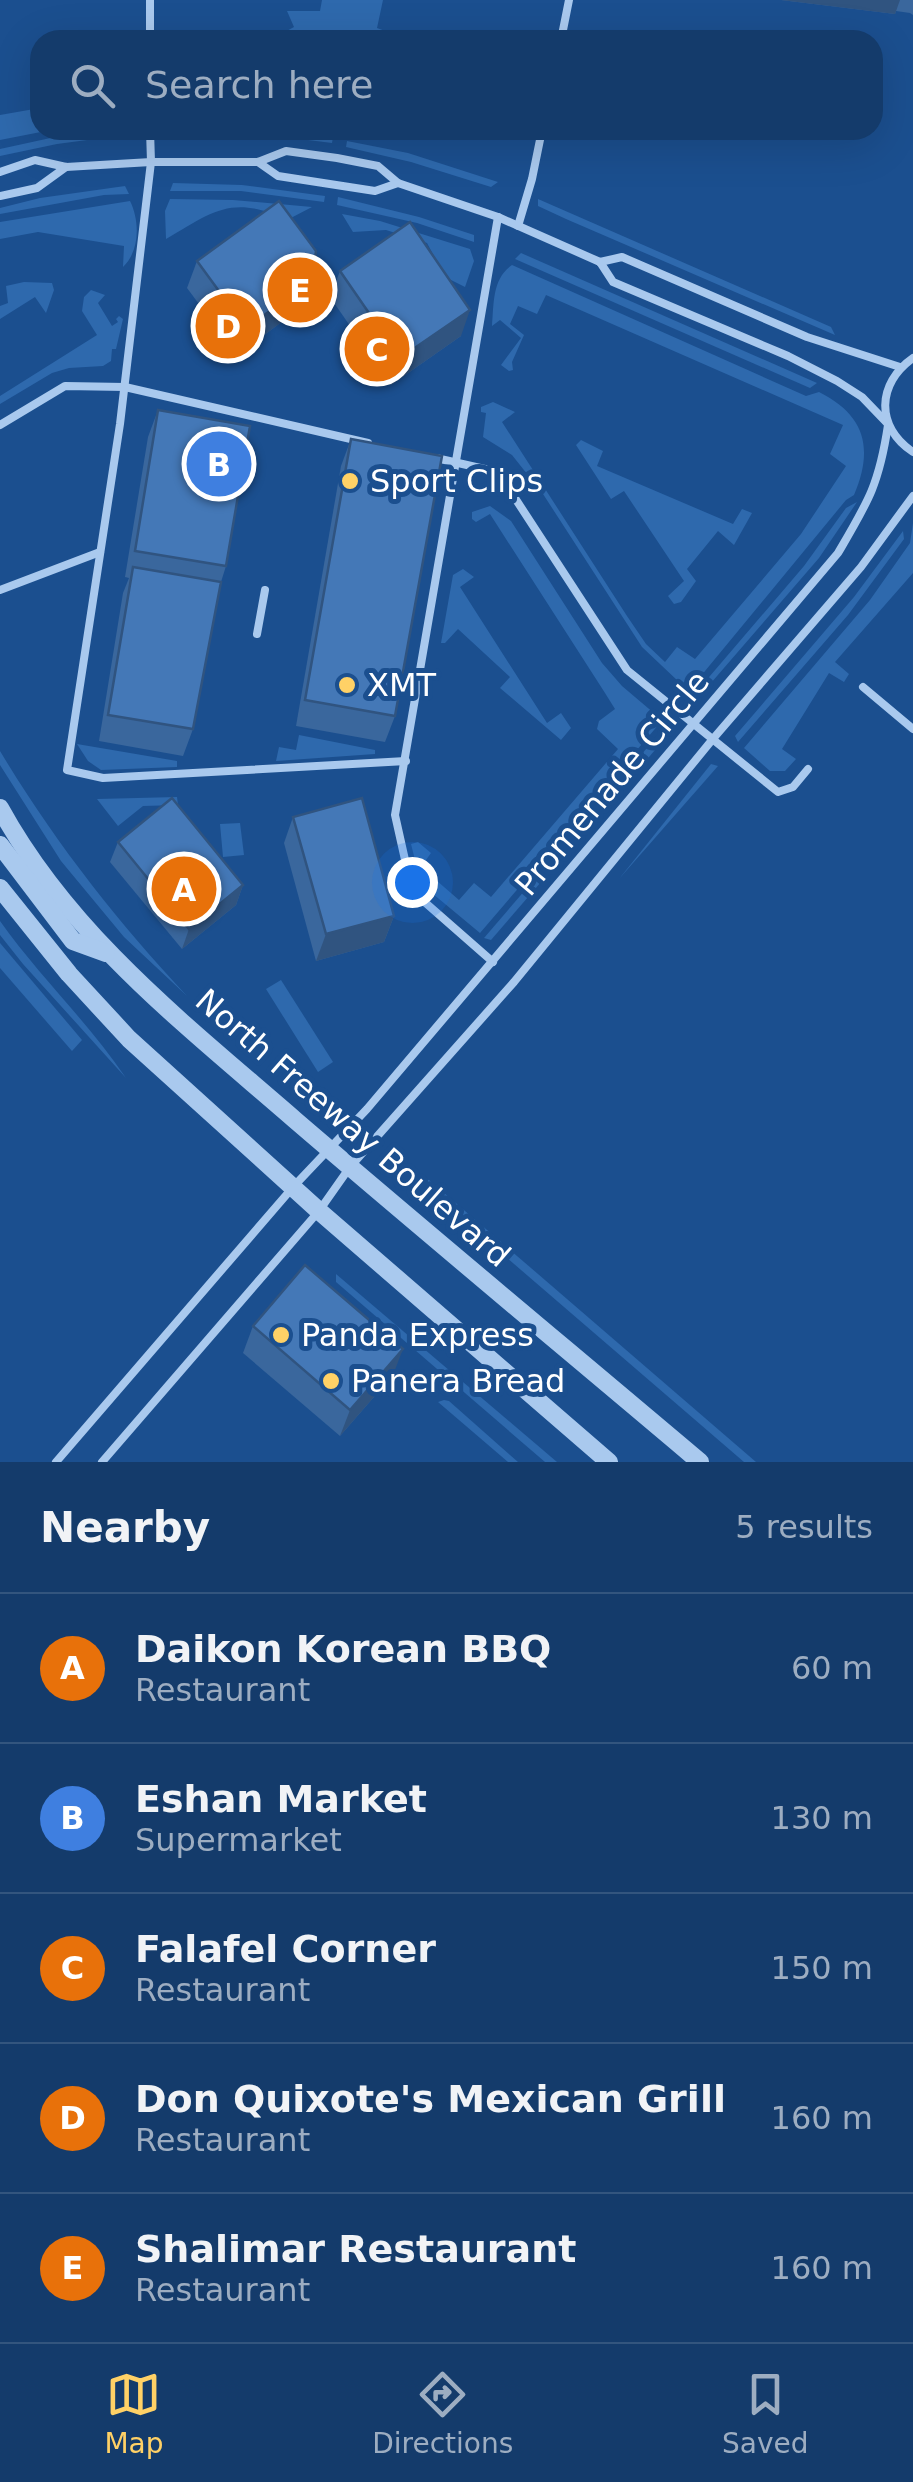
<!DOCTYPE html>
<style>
:root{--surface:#143b6b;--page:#214673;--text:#f1f3f6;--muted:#9dadc1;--line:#33557e;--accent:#ffd166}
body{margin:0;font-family:"DejaVu Sans",sans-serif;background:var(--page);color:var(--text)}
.you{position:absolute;left:412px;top:882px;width:35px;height:35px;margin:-25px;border:8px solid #fff;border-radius:50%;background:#1a73e8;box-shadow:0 0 0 15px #1a73e833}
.badge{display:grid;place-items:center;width:65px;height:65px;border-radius:50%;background:var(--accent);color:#fff;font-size:32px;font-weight:700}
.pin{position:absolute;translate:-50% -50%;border:5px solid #fff;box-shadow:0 2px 10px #0006}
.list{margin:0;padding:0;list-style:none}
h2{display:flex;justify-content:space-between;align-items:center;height:130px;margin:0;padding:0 40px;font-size:42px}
h2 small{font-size:32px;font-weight:400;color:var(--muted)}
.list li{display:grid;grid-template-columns:65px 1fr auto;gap:30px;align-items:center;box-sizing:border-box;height:150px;padding:0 40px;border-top:2px solid var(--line)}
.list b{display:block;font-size:38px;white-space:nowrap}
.list p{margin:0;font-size:32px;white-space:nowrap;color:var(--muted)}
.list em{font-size:32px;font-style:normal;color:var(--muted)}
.icon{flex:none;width:55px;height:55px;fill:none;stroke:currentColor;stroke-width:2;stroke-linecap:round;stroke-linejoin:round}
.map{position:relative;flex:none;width:913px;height:1462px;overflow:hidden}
.search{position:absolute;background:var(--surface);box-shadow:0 10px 40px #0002;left:30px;right:30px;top:30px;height:110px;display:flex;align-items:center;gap:25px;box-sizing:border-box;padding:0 35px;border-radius:30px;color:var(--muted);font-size:38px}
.sheet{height:880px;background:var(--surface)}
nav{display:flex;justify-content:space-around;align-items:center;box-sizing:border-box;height:140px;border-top:2px solid var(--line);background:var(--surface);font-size:28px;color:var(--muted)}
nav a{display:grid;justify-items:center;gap:5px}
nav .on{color:var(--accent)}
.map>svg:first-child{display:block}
.green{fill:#2e69ad}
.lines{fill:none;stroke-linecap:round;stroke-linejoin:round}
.service{stroke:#a9c9ee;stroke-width:8}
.tertiary{stroke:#a9c9ee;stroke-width:18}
.wall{fill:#3a679d}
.shaded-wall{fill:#305480}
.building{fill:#4478b7;stroke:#305480;stroke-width:2.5}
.poi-dot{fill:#ffd166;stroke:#1b4f8f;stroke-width:4}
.labels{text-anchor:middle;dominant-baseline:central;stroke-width:10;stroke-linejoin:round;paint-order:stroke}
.poi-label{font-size:32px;fill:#fff;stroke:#1b4f8f;text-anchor:start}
.street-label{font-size:32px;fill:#fff;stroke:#1b4f8f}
</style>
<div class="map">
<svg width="913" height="1462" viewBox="0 0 913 1462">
<rect width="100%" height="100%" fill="#1b4f8f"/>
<g class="green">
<polygon points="322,0 383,0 377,28 399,36 399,40 270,40 294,27 287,11 320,11"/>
<polygon points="40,108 40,130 51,130 0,140 0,115"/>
<polygon points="128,130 125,135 57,144 0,156 0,149 55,137"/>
<polygon points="164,130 269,130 333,137 332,143 268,135 166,134"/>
<polygon points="347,141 408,153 498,182 491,187 411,162 346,147"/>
<polygon points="173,183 242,185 325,196 324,202 241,191 170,191"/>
<polygon points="125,186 129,194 104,195 0,214 0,208 40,198"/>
<polygon points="338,197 419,217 474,235 474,242 417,223 337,205"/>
<path d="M170,199l63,1 79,7 -25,13c-54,-26 -74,-9 -121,19l-1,-28z"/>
<polygon points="538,199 831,327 835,335 566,219 538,206"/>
<path d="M130,201c10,20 10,50 -7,66l1,-21 -86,-14 -38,7v-17z"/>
<polygon points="342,214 380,221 470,249 474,261 465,287 445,277 427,243 386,230 353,232"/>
<polygon points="521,253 817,383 810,388 515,259"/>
<path d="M512,265l294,131 13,-4c46,23 55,56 35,103l-8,5 -155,188 -12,-6 -37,-35 -99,-153 -31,-39 -29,-18 3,-24 -5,-1v-5l12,-5 22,10 -13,10 125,194 19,28 19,18 12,-15 18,12 106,-125 45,-68 -16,-12 13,-29 -297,-130 -9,19 -19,-8 -8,18 14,11 -12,27 1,8 -4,1 -8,-6 20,-27 -21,-18 -8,6c2,-23 0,-47 20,-61z"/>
<polygon points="24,282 52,283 54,290 46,313 35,297 0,319 0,306 8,303 6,286"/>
<polygon points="91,290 105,295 98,303 112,326 118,322 116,319 119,316 123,319 116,349 112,349 111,361 103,366 69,368 52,373 0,404 0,396 97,335 82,311 84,297"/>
<polygon points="581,440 603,451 597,466 733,524 742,509 752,513 734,545 718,531 687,569 696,581 681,602 674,604 668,596 684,581 624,491 611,499 576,445"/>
<polygon points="857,502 819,558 698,698 692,697 804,566 846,508"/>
<polygon points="490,506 511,521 602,663 622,686 655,714 660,723 480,933 421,884 411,844 418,842 431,853 421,867 459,900 474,883 491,897 618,749 597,729 599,721 615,709 605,693 490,514 476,522 472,519 472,512"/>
<polygon points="913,523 913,573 835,662 849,674 844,682 829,673 782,749 796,759 785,771 770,771 744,748 870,600 910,543"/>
<polygon points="903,531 904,539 848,615 738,742 735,736 854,597"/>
<polygon points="463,569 474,577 460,587 547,723 561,713 571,728 561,740 500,688 510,677 458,629 445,643 441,643 453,575"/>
<polygon points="665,727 668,735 491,940 484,938"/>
<polygon points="299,735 375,750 375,754 276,761 279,747 296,750"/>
<polygon points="77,744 177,761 177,767 101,770 88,761"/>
<path d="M0,751c54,90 116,169 187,245l-63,-59 -63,-76 -61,-96z"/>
<polygon points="711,764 718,766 619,879"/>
<polygon points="177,797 178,805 143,806 118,826 97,799"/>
<polygon points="240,823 244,855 223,857 220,824"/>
<path d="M0,921c39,55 88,101 126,157l-103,-114 -23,-29z"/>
<polygon points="0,943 82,1040 72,1051 0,968"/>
<polygon points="281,980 333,1062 318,1072 266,989"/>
<polygon points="424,1179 429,1180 756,1462 744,1462 420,1183"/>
<polygon points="336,1274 557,1462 545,1462 336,1282"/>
<polygon points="444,1400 449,1401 518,1462 508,1462 438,1402"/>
</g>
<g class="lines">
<g class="service">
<polyline points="150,40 150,0"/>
<polyline points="561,40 569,0"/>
<polyline points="150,130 151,162 120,424 67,770 103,778 406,761"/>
<polyline points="258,162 278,176 375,191 398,183"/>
<polyline points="0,172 35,160 66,167 151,162 258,162 286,151 337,158 378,166 398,183 498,217 600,262 613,282 788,356 837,381 862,397 887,423"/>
<polyline points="0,196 37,188 66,167"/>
<polyline points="518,226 532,179 542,130"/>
<polyline points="600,262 622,257 807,337 900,367"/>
<path d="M913,358c-36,25 -38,69 0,94"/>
<polyline points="0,425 65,386 125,387 368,443"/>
<polyline points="436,458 498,472 627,670 778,792 793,787 808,769"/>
<polyline points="0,590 100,552"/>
<polyline points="257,634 265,590"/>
<polyline points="863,687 913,729"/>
<polyline points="493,962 412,891 395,815 498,217"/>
<path d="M56,1462l238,-276 73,-77 471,-556c30,-51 41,-68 50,-128"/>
<polyline points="102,1462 319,1211 350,1167 514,982 712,740 861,567 913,496"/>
</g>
<g class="tertiary">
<path d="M0,808c70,128 187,218 295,312 134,115 270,228 405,342"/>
<polyline points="0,845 73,941 106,953"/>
<polyline points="0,888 69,974 129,1039 319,1211 609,1462"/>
</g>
</g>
<g class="wall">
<polygon points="781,0 913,0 913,15 910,13 896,11 895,14"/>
<polygon points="197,261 302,307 237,355 187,288"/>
<polygon points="340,271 461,336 391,385 330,297"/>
<polygon points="158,410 226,566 221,582 193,729 183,756 99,741 123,593 129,578 125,577 148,437"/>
<polygon points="351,439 395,716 385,742 296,726 341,466"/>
<polygon points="293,817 394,916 384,942 316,961 284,843"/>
<polygon points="118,842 243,885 236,905 182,949 110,862"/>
<polygon points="253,1326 393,1375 340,1436 243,1353"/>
</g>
<g class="shaded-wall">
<polygon points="781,0 900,0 895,14"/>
<polygon points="312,281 302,307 237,355 246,328"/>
<polygon points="470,310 461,336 391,385 400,358"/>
<polygon points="243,885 236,905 182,949 189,929"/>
<polygon points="394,916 384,942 316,961 326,934"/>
<polygon points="403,1349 393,1375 340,1436 350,1410"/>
</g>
<g class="building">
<polygon points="279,201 316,251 312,281 246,328 197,261"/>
<polygon points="410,222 470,310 400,358 340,271"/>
<polygon points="158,410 250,426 226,566 135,551"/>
<polygon points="351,439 442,456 395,716 305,700"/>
<polygon points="133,567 221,582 193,729 108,715"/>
<polygon points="172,798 243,885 189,929 118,842"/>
<polygon points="362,798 394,916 326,934 293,817"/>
<polygon points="305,1265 403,1349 350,1410 253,1326"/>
</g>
<g class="poi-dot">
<circle cx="350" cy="481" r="10"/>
<circle cx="347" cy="685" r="10"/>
<circle cx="281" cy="1335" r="10"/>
<circle cx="331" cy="1381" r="10"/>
</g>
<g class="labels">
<g class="poi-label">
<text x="370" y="481">Sport Clips</text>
<text x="367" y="685">XMT</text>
<text x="301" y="1335">Panda Express</text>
<text x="351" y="1381">Panera Bread</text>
</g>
<g class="street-label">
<text transform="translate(612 783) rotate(-50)">Promenade Circle</text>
<text transform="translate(353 1128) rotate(41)">North Freeway Boulevard</text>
</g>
</g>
</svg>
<div class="you"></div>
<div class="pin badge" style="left:184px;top:889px;background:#e8710a">A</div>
<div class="pin badge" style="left:219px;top:464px;background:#3f7fe0">B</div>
<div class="pin badge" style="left:377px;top:349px;background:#e8710a">C</div>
<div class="pin badge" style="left:228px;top:326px;background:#e8710a">D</div>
<div class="pin badge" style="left:300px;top:290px;background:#e8710a">E</div>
<div class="search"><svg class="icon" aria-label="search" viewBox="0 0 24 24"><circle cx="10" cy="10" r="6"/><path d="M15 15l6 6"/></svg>Search here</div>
</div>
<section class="sheet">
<h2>Nearby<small>5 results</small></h2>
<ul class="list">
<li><span class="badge" style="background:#e8710a">A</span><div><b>Daikon Korean BBQ</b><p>Restaurant</p></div><em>60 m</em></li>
<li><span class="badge" style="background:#3f7fe0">B</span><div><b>Eshan Market</b><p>Supermarket</p></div><em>130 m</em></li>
<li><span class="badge" style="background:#e8710a">C</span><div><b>Falafel Corner</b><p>Restaurant</p></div><em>150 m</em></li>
<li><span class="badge" style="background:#e8710a">D</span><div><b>Don Quixote's Mexican Grill</b><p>Restaurant</p></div><em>160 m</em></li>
<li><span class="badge" style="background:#e8710a">E</span><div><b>Shalimar Restaurant</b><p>Restaurant</p></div><em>160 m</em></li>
</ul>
</section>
<nav>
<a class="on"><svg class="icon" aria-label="map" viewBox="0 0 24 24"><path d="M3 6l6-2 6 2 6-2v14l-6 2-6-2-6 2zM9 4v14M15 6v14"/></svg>Map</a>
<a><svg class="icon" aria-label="directions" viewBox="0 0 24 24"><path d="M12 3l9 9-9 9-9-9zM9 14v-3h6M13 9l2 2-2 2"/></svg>Directions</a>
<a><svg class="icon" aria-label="saved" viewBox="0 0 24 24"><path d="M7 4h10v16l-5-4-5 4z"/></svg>Saved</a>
</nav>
